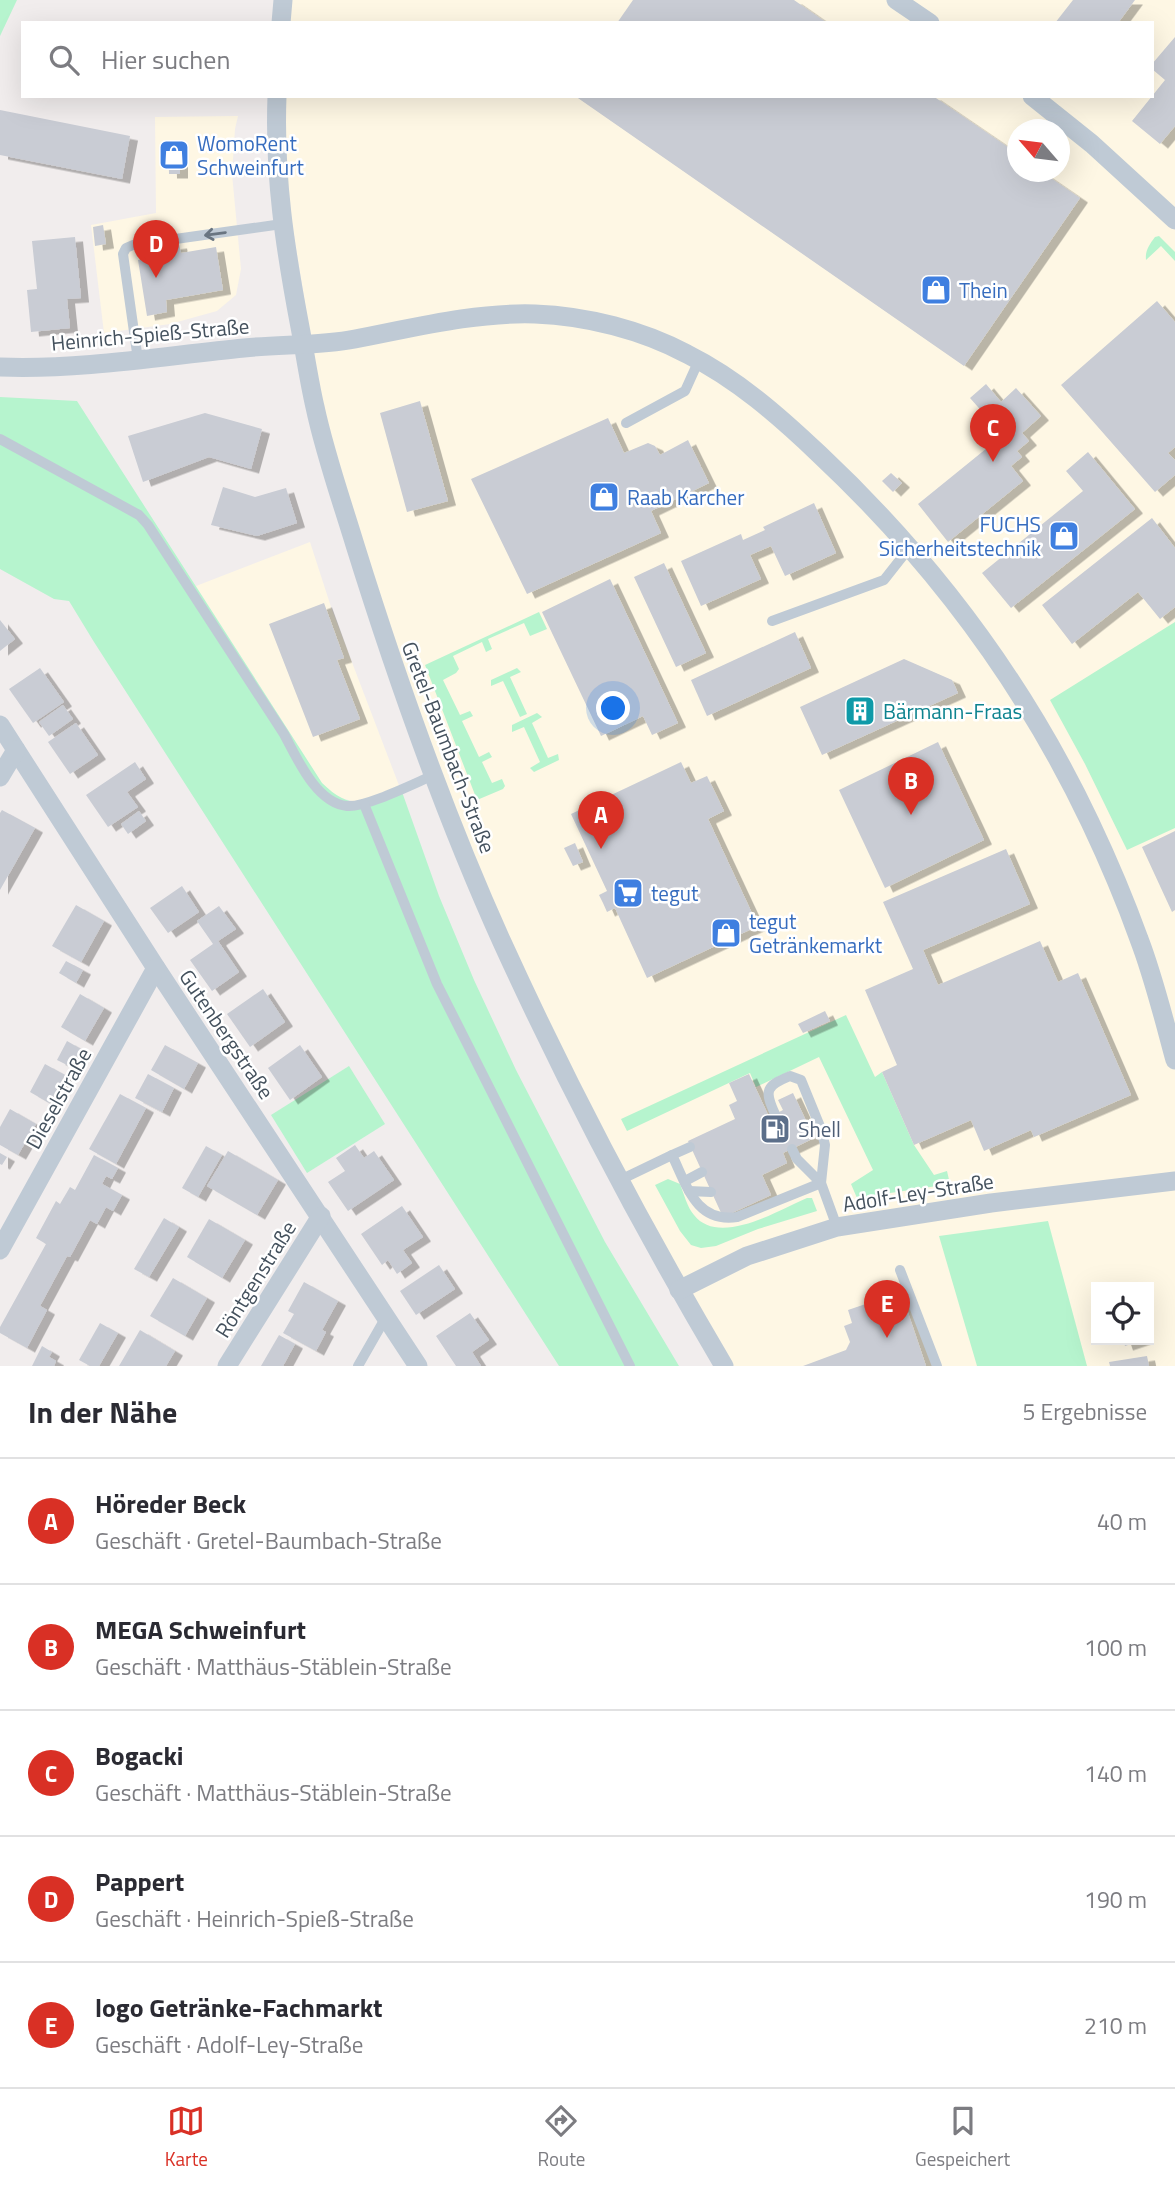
<!DOCTYPE html>
<html lang="de">
<meta charset="utf-8">
<style>
:root{--surface:#fff;--page:#f7f7f7;--text:#2b2b33;--muted:#7c7c81;--line:#e1e1e2;--accent:#d93025}
body{margin:0;font-family:"Titillium Web",sans-serif;background:var(--page);color:var(--text)}
.controls{position:absolute;right:21px;bottom:21px;display:grid;overflow:hidden;border-radius:0px;box-shadow:0 7px 28px #0002}
.controls button{width:63px;height:63px;display:grid;place-items:center;padding:0;border:0;border-bottom:2px solid var(--line);background:var(--surface);color:var(--text);font:35px sans-serif}
.compass{position:absolute;left:1007px;top:119px;width:63px;height:63px;border-radius:50%;background:var(--surface);box-shadow:0 7px 28px #0002;rotate:298deg}
.you{position:absolute;left:614px;top:709px;width:24px;height:24px;margin:-18px;border:5px solid #fff;border-radius:50%;background:#1a73e8;box-shadow:0 0 0 10px #1a73e833}
.badge{display:grid;place-items:center;width:46px;height:46px;border-radius:50%;background:var(--accent);color:#fff;font-size:23px;font-weight:700}
.pin{position:absolute;translate:-50% -58px;filter:drop-shadow(0 2px 4px #0008)}
.pin::after{content:'';position:absolute;top:37px;width:24px;height:21px;background:inherit;clip-path:polygon(0 0,100% 0,50% 100%)}
.list{margin:0;padding:0;list-style:none}
h2{display:flex;justify-content:space-between;align-items:center;height:91px;margin:0;padding:0 28px;font-size:30px}
h2 small{font-size:23px;font-weight:400;color:var(--muted)}
.list li{display:grid;grid-template-columns:46px 1fr auto;gap:21px;align-items:center;box-sizing:border-box;height:126px;padding:0 28px;border-top:2px solid var(--line)}
.list b{display:block;font-size:26px;white-space:nowrap}
.list p{margin:0;font-size:23px;white-space:nowrap;color:var(--muted)}
.list em{font-size:23px;font-style:normal;color:var(--muted)}
.icon{flex:none;width:38px;height:38px;fill:none;stroke:currentColor;stroke-width:2;stroke-linecap:round;stroke-linejoin:round}
.map{position:relative;flex:none;width:1175px;height:1366px;overflow:hidden}
.search{position:absolute;background:var(--surface);box-shadow:0 7px 28px #0002;left:21px;right:21px;top:21px;height:77px;display:flex;align-items:center;gap:18px;box-sizing:border-box;padding:0 24px;border-radius:0px;color:var(--muted);font-size:26px}
.sheet{height:721px;background:var(--surface)}
nav{display:flex;justify-content:space-around;align-items:center;box-sizing:border-box;height:98px;border-top:2px solid var(--line);background:var(--surface);font-size:19px;color:var(--muted)}
nav a{display:grid;justify-items:center;gap:4px}
nav .on{color:var(--accent)}
.map>svg:first-child{display:block}
.commercial{fill:#fef7e4;fill-rule:evenodd}
.green{fill:#b6f4ce}
.building{fill:#c9ccd4;filter:url(#shadow)}
.lines{fill:none;stroke-linecap:round;stroke-linejoin:round}
.lane{stroke:#bfcad5;stroke-width:10}
.street{stroke:#bfcad5;stroke-width:19}
.oneway{stroke:#697581}
.labels{text-anchor:middle;dominant-baseline:central;stroke-width:5;stroke-linejoin:round;paint-order:stroke}
.shop-label{font-size:21px;fill:#366cbe;stroke:#fff;text-anchor:start}
.street-label{font-size:21px;fill:#44515d;stroke:#fff}
.culture-label{font-size:21px;fill:#0d838f;stroke:#fff;text-anchor:start}
.service-label{font-size:21px;fill:#4e5e75;stroke:#fff;text-anchor:start}
</style>
<div class="map">
<svg width="1175" height="1366" viewBox="0 0 1175 1366">
<defs>
<filter id="shadow"><feDropShadow dx="8" dy="4.5" stdDeviation="0" flood-color="#0004"/></filter>
</defs>
<rect width="100%" height="100%" fill="#f1eded"/>
<g class="commercial">
<path d="M285,0h890v1366h-449l-105,-187 -169,-362 -122,-359 -53,-328 2,-34h873v-73h-869zM1018,130h42v42h-42zM1096,1287h53v53h-53z"/>
<polygon points="238,116 235,129 232,174 241,269 236,295 217,311 170,324 104,333 91,225 156,213 155,117"/>
<polygon points="310,542 332,610 400,788 364,804 337,797 322,783 196,586"/>
</g>
<g class="green">
<polygon points="0,0 17,0 0,36"/>
<path d="M1159,236l16,16v9l-14,-15 -15,14c-1,-9 3,-15 9,-23z"/>
<path d="M0,397l77,4 245,382c30,29 44,20 79,6l38,107 35,84 42,90 89,172 74,124h-120l-465,-724 -25,-41 -15,-2 -54,-30z"/>
<polygon points="539,612 547,629 530,636 524,623 488,639 492,649 486,652 482,642 453,656 459,669 456,673 443,680 460,715 470,711 473,716 462,721 479,757 489,752 492,757 482,762 492,783 502,779 505,786 503,789 477,800 425,665"/>
<polygon points="1175,622 1175,828 1127,850 1085,764 1050,700"/>
<polygon points="517,668 521,672 510,677 527,714 520,717 503,681 491,686 491,680"/>
<polygon points="537,713 542,717 532,723 548,758 558,754 559,760 534,772 530,768 540,762 524,727 512,732 512,725"/>
<polygon points="846,1015 875,1077 882,1072 914,1145 934,1175 947,1171 950,1184 857,1198 851,1184 873,1170 819,1057 756,1087 750,1073 627,1131 621,1119"/>
<polygon points="349,1066 385,1124 307,1173 271,1115"/>
<path d="M668,1179l12,5c4,10 7,23 14,31 25,32 85,-5 113,-17h5l5,13 -59,18 -42,17 -15,2 -10,-3 -11,-14 -25,-46z"/>
<polygon points="1048,1221 1087,1366 977,1366 939,1236"/>
</g>
<g class="building">
<polygon points="633,0 794,0 827,23 617,23"/>
<polygon points="1073,0 1135,0 1118,23 1055,23"/>
<polygon points="1175,37 1175,126 1160,144 1132,121 1165,80 1152,69 1152,64"/>
<polygon points="575,96 933,96 1018,154 1018,172 1042,172 1080,198 964,366"/>
<polygon points="0,110 130,136 122,179 0,155"/>
<polygon points="180,140 180,174 169,174 168,141"/>
<polygon points="103,225 106,244 95,246 93,227"/>
<polygon points="75,237 81,298 67,299 70,328 31,332 27,290 37,289 32,241"/>
<polygon points="179,244 181,253 216,247 223,290 166,300 167,312 147,316 138,260 147,258 145,249"/>
<polygon points="1157,301 1175,322 1175,447 1168,453 1175,460 1175,475 1155,492 1061,385"/>
<polygon points="986,384 1001,402 1016,388 1041,416 1022,433 1029,441 1017,451 1022,457 1011,466 1023,481 948,542 918,504 992,444 975,424 985,415 970,398"/>
<polygon points="420,401 448,501 407,512 380,413"/>
<polygon points="205,413 262,429 251,469 209,457 143,482 128,436"/>
<polygon points="608,418 624,453 648,443 655,446 660,455 688,440 709,483 651,511 661,533 527,594 471,479"/>
<polygon points="1088,452 1135,509 1011,608 982,573 1083,491 1066,471"/>
<polygon points="891,473 902,483 893,492 882,481"/>
<polygon points="223,487 255,497 286,488 297,523 257,536 211,525"/>
<polygon points="814,503 836,553 785,576 771,546 750,555 761,579 701,606 681,561 741,534 743,540 765,530 763,527"/>
<polygon points="1152,518 1175,548 1175,607 1160,619 1138,592 1072,644 1042,605"/>
<polygon points="664,563 706,653 676,667 634,577"/>
<polygon points="610,579 678,723 652,735 643,716 601,736 542,612"/>
<polygon points="324,603 344,658 337,660 360,719 313,737 269,624"/>
<polygon points="0,620 15,639 0,651"/>
<polygon points="795,632 811,668 707,716 691,680"/>
<polygon points="904,659 952,680 958,693 822,755 800,707"/>
<polygon points="40,668 64,702 33,723 9,689"/>
<polygon points="63,705 73,719 49,736 39,722"/>
<polygon points="76,723 98,755 70,774 48,742"/>
<polygon points="938,742 984,840 885,888 839,790"/>
<polygon points="135,762 146,779 127,792 138,807 108,827 86,795"/>
<polygon points="681,762 691,783 707,776 724,811 708,819 758,926 647,978 615,908 607,912 603,903 599,895 607,891 571,814"/>
<polygon points="2,810 35,828 0,890 0,813"/>
<polygon points="139,811 146,821 128,834 121,824"/>
<polygon points="1175,831 1175,910 1172,912 1142,847"/>
<polygon points="575,843 583,862 573,866 564,848"/>
<polygon points="1006,849 1030,904 923,950 938,985 1040,941 1058,982 1078,973 1131,1095 1034,1137 1031,1130 984,1151 971,1120 914,1145 882,1072 897,1065 865,990 913,969 883,902"/>
<polygon points="182,886 199,912 168,933 150,908"/>
<polygon points="76,905 104,921 81,962 52,946"/>
<polygon points="219,906 236,929 218,941 239,972 212,991 190,960 213,944 197,921"/>
<polygon points="66,961 83,970 76,983 59,973"/>
<polygon points="263,989 285,1022 250,1047 227,1014"/>
<polygon points="80,994 104,1008 85,1041 61,1027"/>
<polygon points="825,1011 830,1021 803,1033 798,1024"/>
<polygon points="67,1041 81,1049 71,1067 57,1060"/>
<polygon points="165,1045 198,1063 184,1089 151,1070"/>
<polygon points="300,1045 322,1077 290,1100 268,1068"/>
<polygon points="45,1064 65,1075 49,1103 30,1092"/>
<polygon points="148,1074 174,1088 162,1112 135,1098"/>
<polygon points="749,1074 769,1117 783,1110 778,1100 793,1093 814,1138 783,1153 787,1163 762,1175 771,1195 723,1217 688,1141 735,1119 729,1105 737,1101 729,1083"/>
<polygon points="120,1094 146,1108 116,1164 89,1149"/>
<polygon points="10,1109 36,1124 18,1155 0,1145 0,1127"/>
<polygon points="355,1145 364,1158 374,1151 394,1180 348,1211 328,1182 345,1171 336,1158"/>
<polygon points="206,1146 222,1155 198,1197 182,1188"/>
<polygon points="228,1151 278,1180 257,1215 207,1186"/>
<polygon points="0,1153 7,1157 2,1165 0,1164"/>
<polygon points="94,1155 118,1168 112,1179 106,1176 102,1184 122,1195 113,1211 106,1207 97,1224 90,1220 70,1257 67,1256 40,1306 47,1310 27,1348 0,1333 0,1327 46,1244 36,1238 56,1201 60,1204 70,1187 75,1190"/>
<polygon points="402,1206 423,1237 403,1250 412,1263 397,1274 388,1260 382,1265 361,1234"/>
<polygon points="164,1218 179,1227 149,1277 134,1269"/>
<polygon points="209,1219 245,1240 222,1278 187,1257"/>
<polygon points="439,1265 455,1289 416,1315 400,1291"/>
<polygon points="173,1278 207,1298 185,1336 150,1316"/>
<polygon points="304,1282 338,1301 322,1330 326,1332 316,1351 283,1333 294,1314 288,1311"/>
<polygon points="901,1292 926,1366 803,1366 846,1350 850,1342 844,1326 852,1323 848,1310"/>
<polygon points="470,1313 489,1340 472,1352 481,1366 456,1366 436,1336"/>
<polygon points="100,1323 118,1333 99,1366 90,1366 79,1360"/>
<polygon points="140,1330 175,1351 166,1366 119,1366"/>
<polygon points="279,1335 295,1344 283,1366 261,1366"/>
<polygon points="1123,1340 1143,1340 1125,1346"/>
<polygon points="42,1346 52,1352 49,1357 56,1361 54,1366 32,1366"/>
<polygon points="1147,1356 1149,1366 1110,1366 1109,1362"/>
</g>
<g class="lines">
<g class="lane">
<polyline points="138,360 123,254 126,248 133,245 282,224"/>
<polyline points="626,423 685,391 699,360"/>
<path d="M0,439l139,76 9,10 136,209c13,24 32,69 63,72 18,2 68,-23 87,-31"/>
<polyline points="772,621 884,580 910,547"/>
<polyline points="364,804 437,984 630,1366"/>
<path d="M775,1114c-11,-24 -9,-28 15,-38l11,4 20,49 4,16 -4,38 -24,-24 -5,-10"/>
<polyline points="672,1155 690,1147"/>
<path d="M620,1180l52,-25c15,31 24,68 65,62l84,-34 16,44"/>
<polyline points="685,1181 702,1172"/>
<polyline points="689,1191 711,1192"/>
<polyline points="900,1270 937,1366"/>
<polyline points="358,1366 386,1317"/>
</g>
<g class="street">
<polyline points="896,0 930,23"/>
<polyline points="281,23 283,0"/>
<path d="M277,96c-3,81 8,152 23,231 5,26 9,54 15,80 10,47 26,92 40,138 42,135 89,269 147,397 66,145 141,287 222,424"/>
<polyline points="1032,96 1092,144 1175,220"/>
<path d="M0,367c82,3 163,-11 244,-19 37,-4 75,-2 111,-9 58,-11 120,-27 180,-25 52,2 107,16 152,40 50,25 92,62 132,100 112,105 205,229 271,368 18,38 35,78 49,117 15,39 25,81 36,121"/>
<polyline points="0,725 156,968 418,1366"/>
<polyline points="0,777 16,750"/>
<polyline points="0,1250 156,968"/>
<polyline points="679,1290 747,1256 837,1227 991,1203 1175,1181"/>
<polyline points="227,1366 321,1216"/>
</g>
</g>
<defs><path id="oneway-shaft" d="M-6 0H5M1.5-3L5.5 0L1.5 3" fill="none" stroke-width="1.6" stroke-linecap="round" stroke-linejoin="round" transform="scale(1.75)"/></defs>
<use class="oneway" href="#oneway-shaft" transform="translate(215 234) rotate(172)"/>
<defs>
<g id="shop-square" transform="scale(1.575)"><rect x="-9" y="-9" width="18" height="18" rx="4" fill="#3f7fe0" stroke="#fff"/><path d="M-5-2.5h2.3a2.7 3.5 0 0 1 5.4 0H5L5.5 6h-11ZM-1.5-2.5h3a1.5 2.3 0 0 0-3 0Z" fill="#fff"/></g>
<g id="building-square" transform="scale(1.575)"><rect x="-9" y="-9" width="18" height="18" rx="4" fill="#0f9aa8" stroke="#fff"/><path d="M-4-6H4V6H1V3H-1V6H-4ZM-2.5-4.3h1.7v1.8h-1.7ZM.8-4.3h1.7v1.8H.8ZM-2.5-1h1.7V.8h-1.7ZM.8-1h1.7V.8H.8Z" fill="#fff"/></g>
<g id="supermarket-square" transform="scale(1.575)"><rect x="-9" y="-9" width="18" height="18" rx="4" fill="#3f7fe0" stroke="#fff"/><path d="M-6-5.5h2.5l.6 2H6L4.5 2H-2.5L-4.4-4H-6ZM-1.5 3.2a1.3 1.3 0 1 0 .1 0ZM3 3.2a1.3 1.3 0 1 0 .1 0Z" fill="#fff"/></g>
<g id="fuel-square" transform="scale(1.575)"><rect x="-9" y="-9" width="18" height="18" rx="4" fill="#5c6f8a" stroke="#fff"/><path d="M-5.5-6h7V0h2V4h1.3V-2.5L3-4.5l.8-.8L6-3V5H2.5V1h-1V6h-7ZM-4.2-4.7v3.2H.2V-4.7Z" fill="#fff"/></g>
</defs>
<g fill-rule="evenodd">
<use href="#shop-square" x="174" y="155"/>
<use href="#shop-square" x="936" y="290"/>
<use href="#shop-square" x="604" y="497"/>
<use href="#shop-square" x="1064" y="536"/>
<use href="#building-square" x="860" y="711"/>
<use href="#supermarket-square" x="628" y="893"/>
<use href="#shop-square" x="726" y="933"/>
<use href="#fuel-square" x="775" y="1129"/>
</g>
<g class="labels">
<g class="shop-label">
<text x="197" y="143">WomoRent<tspan x="197" dy="24">Schweinfurt</tspan></text>
<text x="959" y="290">Thein</text>
<text x="627" y="497">Raab Karcher</text>
<text x="1041" y="524" text-anchor="end">FUCHS<tspan x="1041" dy="24">Sicherheitstechnik</tspan></text>
<text x="651" y="893">tegut</text>
<text x="749" y="921">tegut<tspan x="749" dy="24">Getränkemarkt</tspan></text>
</g>
<g class="street-label">
<text transform="translate(150 334) rotate(-5)">Heinrich-Spieß-Straße</text>
<text transform="translate(449 747) rotate(69)">Gretel-Baumbach-Straße</text>
<text transform="translate(227 1034) rotate(56)">Gutenbergstraße</text>
<text transform="translate(58 1098) rotate(-61)">Dieselstraße</text>
<text transform="translate(918 1192) rotate(-9)">Adolf-Ley-Straße</text>
<text transform="translate(255 1279) rotate(-58)">Röntgenstraße</text>
</g>
<g class="culture-label">
<text x="883" y="711">Bärmann-Fraas</text>
</g>
<g class="service-label">
<text x="798" y="1129">Shell</text>
</g>
</g>
</svg>
<div class="controls">
<button><svg class="icon" aria-label="locate" viewBox="0 0 24 24"><circle cx="12" cy="12" r="6"/><path d="M12 2v4M12 18v4M2 12h4M18 12h4"/></svg></button>
</div>
<svg class="compass" viewBox="-18 -18 36 36"><path d="M0-13l5 13h-10z" fill="#e53935"/><path d="M0 13l5-13h-10z" fill="#7c7c81"/></svg>
<div class="you"></div>
<div class="pin badge" style="left:601px;top:849px">A</div>
<div class="pin badge" style="left:911px;top:815px">B</div>
<div class="pin badge" style="left:993px;top:462px">C</div>
<div class="pin badge" style="left:156px;top:278px">D</div>
<div class="pin badge" style="left:887px;top:1338px">E</div>
<div class="search"><svg class="icon" aria-label="search" viewBox="0 0 24 24"><circle cx="10" cy="10" r="6"/><path d="M15 15l6 6"/></svg>Hier suchen</div>
</div>
<section class="sheet">
<h2>In der Nähe<small>5 Ergebnisse</small></h2>
<ul class="list">
<li><span class="badge">A</span><div><b>Höreder Beck</b><p>Geschäft · Gretel-Baumbach-Straße</p></div><em>40 m</em></li>
<li><span class="badge">B</span><div><b>MEGA Schweinfurt</b><p>Geschäft · Matthäus-Stäblein-Straße</p></div><em>100 m</em></li>
<li><span class="badge">C</span><div><b>Bogacki</b><p>Geschäft · Matthäus-Stäblein-Straße</p></div><em>140 m</em></li>
<li><span class="badge">D</span><div><b>Pappert</b><p>Geschäft · Heinrich-Spieß-Straße</p></div><em>190 m</em></li>
<li><span class="badge">E</span><div><b>logo Getränke-Fachmarkt</b><p>Geschäft · Adolf-Ley-Straße</p></div><em>210 m</em></li>
</ul>
</section>
<nav>
<a class="on"><svg class="icon" aria-label="map" viewBox="0 0 24 24"><path d="M3 6l6-2 6 2 6-2v14l-6 2-6-2-6 2zM9 4v14M15 6v14"/></svg>Karte</a>
<a><svg class="icon" aria-label="directions" viewBox="0 0 24 24"><path d="M12 3l9 9-9 9-9-9zM9 14v-3h6M13 9l2 2-2 2"/></svg>Route</a>
<a><svg class="icon" aria-label="saved" viewBox="0 0 24 24"><path d="M7 4h10v16l-5-4-5 4z"/></svg>Gespeichert</a>
</nav>
